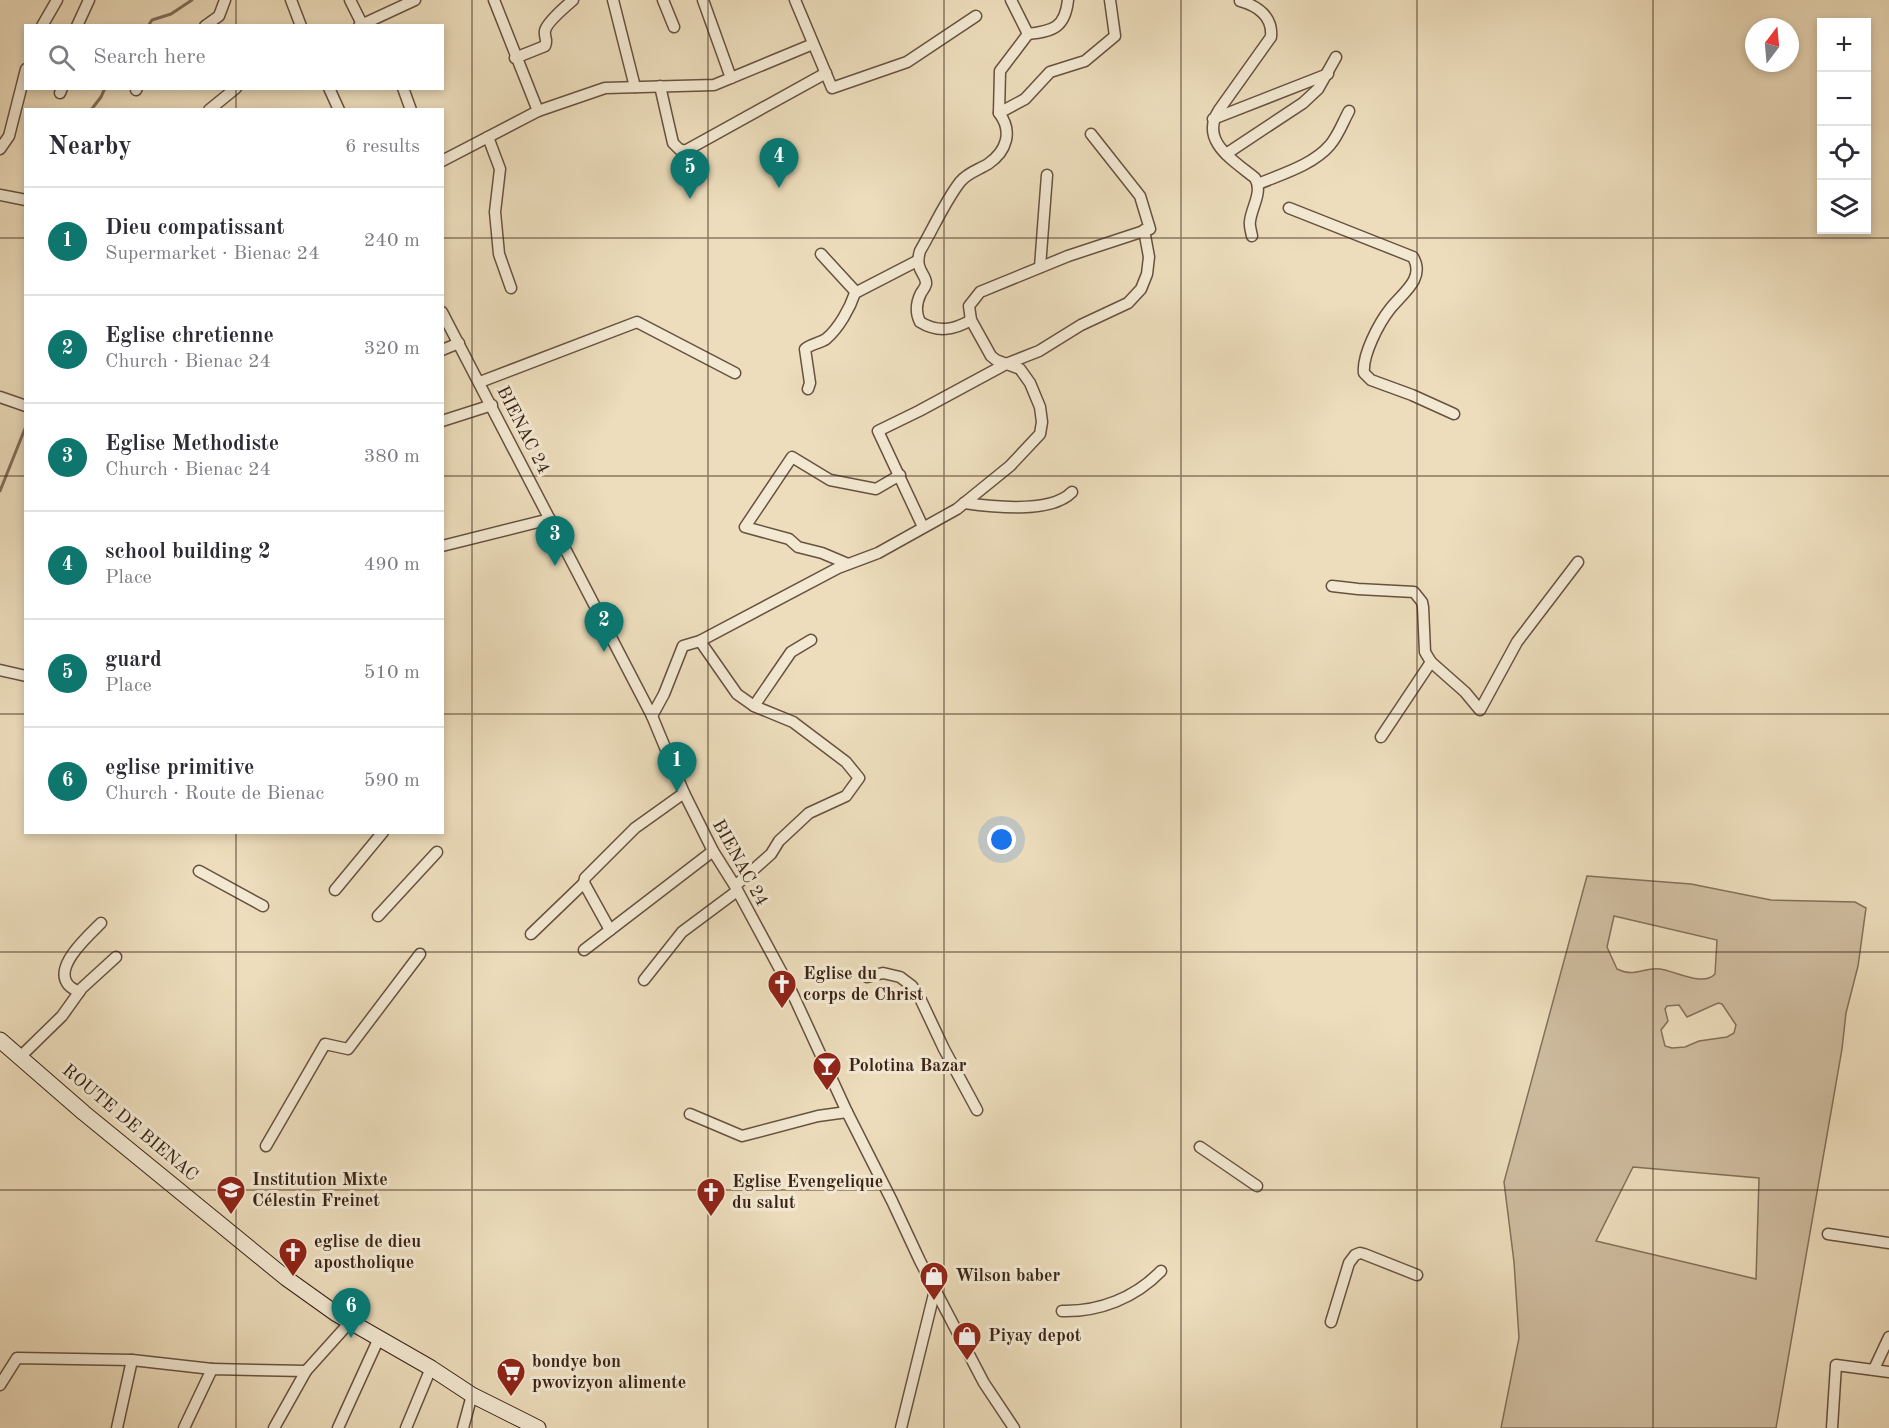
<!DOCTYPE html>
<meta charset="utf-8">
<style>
:root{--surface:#fff;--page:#f7f7f7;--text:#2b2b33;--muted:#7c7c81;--line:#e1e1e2;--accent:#0f766e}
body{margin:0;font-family:"Old Standard TT",serif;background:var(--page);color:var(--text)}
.controls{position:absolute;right:18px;top:18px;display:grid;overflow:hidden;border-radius:0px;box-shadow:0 3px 9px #0003}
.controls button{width:54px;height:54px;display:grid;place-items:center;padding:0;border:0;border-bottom:2px solid var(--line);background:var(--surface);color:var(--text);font:30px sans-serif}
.compass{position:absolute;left:1745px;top:18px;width:54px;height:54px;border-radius:50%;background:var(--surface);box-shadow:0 3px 9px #0003;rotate:16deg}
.you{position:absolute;left:1002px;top:840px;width:21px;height:21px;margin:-15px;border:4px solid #fff;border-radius:50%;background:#1a73e8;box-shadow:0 0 0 9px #1a73e833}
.badge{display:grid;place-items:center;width:39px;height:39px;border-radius:50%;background:var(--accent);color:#fff;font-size:20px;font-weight:700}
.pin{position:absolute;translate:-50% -50px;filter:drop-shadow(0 2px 3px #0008)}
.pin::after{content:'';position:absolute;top:32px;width:21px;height:18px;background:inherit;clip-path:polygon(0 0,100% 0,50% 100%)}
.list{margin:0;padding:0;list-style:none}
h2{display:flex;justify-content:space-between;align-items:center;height:78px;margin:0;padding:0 24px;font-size:26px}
h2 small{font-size:20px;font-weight:400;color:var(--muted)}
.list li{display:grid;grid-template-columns:39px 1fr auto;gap:18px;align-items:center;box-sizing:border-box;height:108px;padding:0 24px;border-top:2px solid var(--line)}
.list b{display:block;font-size:22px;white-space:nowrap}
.list p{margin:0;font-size:20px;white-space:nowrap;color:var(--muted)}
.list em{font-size:20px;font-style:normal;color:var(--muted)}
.icon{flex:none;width:33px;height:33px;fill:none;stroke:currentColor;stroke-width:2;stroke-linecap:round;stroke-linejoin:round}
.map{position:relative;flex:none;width:1889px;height:1428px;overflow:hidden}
.search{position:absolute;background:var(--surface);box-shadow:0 3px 9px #0003;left:24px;top:24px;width:420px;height:66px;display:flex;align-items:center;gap:15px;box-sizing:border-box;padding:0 21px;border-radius:0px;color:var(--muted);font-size:22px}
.panel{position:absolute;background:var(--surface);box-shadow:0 3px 9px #0003;left:24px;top:108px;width:420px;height:726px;border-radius:0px}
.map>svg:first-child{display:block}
.green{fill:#cfbda0;stroke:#84705b;stroke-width:1.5;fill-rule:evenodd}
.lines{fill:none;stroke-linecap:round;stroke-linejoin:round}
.stream{stroke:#816d58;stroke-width:3}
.street-casing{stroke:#675240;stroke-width:13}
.secondary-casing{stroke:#3a2316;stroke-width:17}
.street{stroke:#f3e9d3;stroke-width:10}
.secondary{stroke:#f3e9d3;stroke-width:15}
.grid{fill:none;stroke:#3a2316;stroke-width:1.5;stroke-opacity:0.55}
.labels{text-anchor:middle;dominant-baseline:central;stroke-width:6;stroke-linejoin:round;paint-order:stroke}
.street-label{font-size:18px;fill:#3a2316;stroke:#f3e9d3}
.poi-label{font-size:18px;font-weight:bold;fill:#3a2316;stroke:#f3e9d3;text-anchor:start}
</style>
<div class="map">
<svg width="1889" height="1428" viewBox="0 0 1889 1428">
<rect width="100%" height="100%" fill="#edddbc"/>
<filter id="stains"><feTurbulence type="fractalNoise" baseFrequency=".00333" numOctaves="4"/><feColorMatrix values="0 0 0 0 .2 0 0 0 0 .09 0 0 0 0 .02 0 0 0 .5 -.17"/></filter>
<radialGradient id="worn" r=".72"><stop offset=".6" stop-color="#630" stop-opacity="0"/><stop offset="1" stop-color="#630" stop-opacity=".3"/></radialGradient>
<path class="green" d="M1587,876l104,8 80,16 84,2 11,6 -8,58 -12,47 -4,36 -66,379h-275l18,-90 -5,-76 -10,-80zM1614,916l103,24 -2,34c-12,13 -40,-3 -55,-5 -17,-2 -25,9 -43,0l-10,-22zM1718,1003l4,1 14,21 -2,8 -7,4 -28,4 -14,6 -13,1 -7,-2 -4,-16 7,-9 -3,-12 2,-3 12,-1 8,12zM1633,1167l126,11 -3,101 -160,-38z"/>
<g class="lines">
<g class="stream">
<polyline points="148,26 152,20 171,14 192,0"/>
<polyline points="91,110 101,97 105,88"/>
<polyline points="0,491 26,426"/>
</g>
<g class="street-casing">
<g id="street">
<polyline points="291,0 301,26"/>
<polyline points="350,0 362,24"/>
<polyline points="494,0 538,111"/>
<polyline points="613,0 635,87"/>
<polyline points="663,0 674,27"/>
<polyline points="703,0 731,78"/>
<polyline points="795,0 832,88 907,62 976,16"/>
<path d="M1240,1c18,5 33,16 31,36l-52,73c-20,31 14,50 36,68 8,14 -3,28 -5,43 -1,4 1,10 2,15"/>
<polyline points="42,26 57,0"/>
<polyline points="77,26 89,0"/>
<polyline points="205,26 219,16 225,0"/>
<polyline points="359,26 415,0"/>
<path d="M1028,34c25,-3 37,-6 40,-34"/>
<path d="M515,58l30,-12c3,-7 -1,-8 0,-15 1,-8 21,-25 28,-31"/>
<polyline points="660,86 673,143 679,149 685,151 826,73"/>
<polyline points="329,88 339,110"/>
<polyline points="403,88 411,110"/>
<polyline points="136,90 137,88"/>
<polyline points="60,93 62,88"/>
<polyline points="209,110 236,88"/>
<polyline points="999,113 1025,99 1050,72 1085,61 1115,36 1110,0"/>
<polyline points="1213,119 1328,74"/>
<polyline points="488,137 500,169 495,212 499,254 511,288"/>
<polyline points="0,149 9,136 26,69"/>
<polyline points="1226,154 1303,103 1318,89 1336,57"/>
<polyline points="442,161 538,111 605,88 714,85 813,44"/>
<path d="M1258,184c24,-10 55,-19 72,-39 8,-9 13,-23 19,-34"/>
<polyline points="0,195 26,200"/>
<path d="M1289,208l124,49c4,7 5,15 1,23 -5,10 -17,20 -24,29 -11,14 -28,46 -26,64l7,7 41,15 42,19"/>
<polyline points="1040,267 1047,175"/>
<polyline points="855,293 917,261"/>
<polyline points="442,312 652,716 684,793 713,851 735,886 789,986 847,1112 892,1201 920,1261 984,1383 1014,1428"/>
<path d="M971,320c-17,10 -33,13 -51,2 -5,-10 -4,-19 1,-29 2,-3 4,-5 5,-9 1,-10 -12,-13 -6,-33 13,-22 24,-48 40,-69 7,-9 18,-12 28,-18 19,-13 25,-33 11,-51l1,-42 28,-37 -17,-34"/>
<polyline points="442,350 459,343"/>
<polyline points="480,382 637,322 735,373"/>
<path d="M808,389l2,-6 -5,-34c6,-5 15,-6 21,-10 13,-11 24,-31 29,-46l-1,-3 -33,-36"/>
<polyline points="0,397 26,406"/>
<polyline points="442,421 492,405"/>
<path d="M964,503c29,4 87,11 108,-11"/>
<polyline points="923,527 878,431 919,411 1006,364 1039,351 1081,325 1128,303 1141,289 1147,274 1149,257 1144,230"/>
<polyline points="442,546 550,519"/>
<polyline points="848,564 822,553 798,547 789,539 745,527 792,457 830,480 876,489 900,475"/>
<polyline points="1332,586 1358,589 1414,592 1422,602 1423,607 1425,652 1431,662 1465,692 1480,710 1517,642 1578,562"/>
<polyline points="700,641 737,694 754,706 793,722 846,762 859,778 846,796 809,813 779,841 771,854 735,886"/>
<polyline points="0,670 26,676"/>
<polyline points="754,706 791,652 811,640"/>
<polyline points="652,716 664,694 683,646 700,641 838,568 878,553 957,509 1010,466 1040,434 1042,422 1040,407 1030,383 1020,369 996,360 991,356 971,320 969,306 980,292 1068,256 1150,229 1140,196 1091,134"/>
<polyline points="1381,737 1431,662"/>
<polyline points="199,871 263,906"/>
<polyline points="335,890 383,832"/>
<polyline points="378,916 437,852"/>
<polyline points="610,930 584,883 585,878 635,828 684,793"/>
<polyline points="531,934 584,883"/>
<polyline points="584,950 713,851"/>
<polyline points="867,977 883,973 900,977 912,986 919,996 944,1049 977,1110"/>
<polyline points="644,980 682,932 737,891"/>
<path d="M79,992c-4,-2 -10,-5 -12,-9 -12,-18 22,-48 34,-60"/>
<polyline points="20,1057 62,1016 82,988 116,957"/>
<polyline points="690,1114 742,1136 818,1116 847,1112"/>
<polyline points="266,1146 325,1044 348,1049 420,954"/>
<polyline points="1200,1147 1257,1186"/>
<polyline points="1828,1234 1889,1243"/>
<path d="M1062,1311c37,1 73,-13 99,-40"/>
<polyline points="1331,1322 1349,1263 1355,1255 1360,1253 1364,1254 1417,1275"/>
<polyline points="1874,1369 1889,1337"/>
<polyline points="0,1385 17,1358 132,1360 212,1369"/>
<polyline points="117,1428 132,1360"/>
<polyline points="184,1428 212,1369 306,1371"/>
<polyline points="274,1428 306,1371 350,1322"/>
<polyline points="338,1428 379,1338"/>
<polyline points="406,1428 431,1368"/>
<polyline points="463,1428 472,1395"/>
<polyline points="901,1428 935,1290"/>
<polyline points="1832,1428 1836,1365 1889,1372"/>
</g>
</g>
<g class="secondary-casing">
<polyline id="secondary" points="0,1040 84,1113 286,1278 335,1313 431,1368 472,1395 538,1428"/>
</g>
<use href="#street" class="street"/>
<use href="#secondary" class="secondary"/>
</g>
<path class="grid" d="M236,0v26M472,0v1428M708,0v1428M944,0v1428M1181,0v1428M1417,0v1428M1653,0v1428M236,88v22M0,238h26M442,238h1447M0,476h26M442,476h1447M0,714h26M442,714h1447M236,832v596M0,952h1889M0,1190h1889"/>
<defs>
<g id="church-pin" transform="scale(1.5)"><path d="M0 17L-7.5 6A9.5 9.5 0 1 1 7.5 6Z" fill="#8f2418" stroke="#f3e9d3"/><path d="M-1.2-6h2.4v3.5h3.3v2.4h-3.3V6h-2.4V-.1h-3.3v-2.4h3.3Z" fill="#fff"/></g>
<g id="bar-pin" transform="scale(1.5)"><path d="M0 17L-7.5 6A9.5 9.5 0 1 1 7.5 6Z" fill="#8f2418" stroke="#f3e9d3"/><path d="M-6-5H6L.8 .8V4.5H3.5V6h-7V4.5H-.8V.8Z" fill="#fff"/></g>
<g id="school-pin" transform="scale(1.5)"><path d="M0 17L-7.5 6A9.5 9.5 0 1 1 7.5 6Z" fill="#8f2418" stroke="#f3e9d3"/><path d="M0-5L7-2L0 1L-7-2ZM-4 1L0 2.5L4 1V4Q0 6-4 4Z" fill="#fff"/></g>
<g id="shop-pin" transform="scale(1.5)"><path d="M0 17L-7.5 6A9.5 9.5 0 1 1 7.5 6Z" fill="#8f2418" stroke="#f3e9d3"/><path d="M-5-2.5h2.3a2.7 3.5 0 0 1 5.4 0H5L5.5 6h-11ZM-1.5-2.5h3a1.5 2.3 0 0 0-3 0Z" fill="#fff"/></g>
<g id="supermarket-pin" transform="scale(1.5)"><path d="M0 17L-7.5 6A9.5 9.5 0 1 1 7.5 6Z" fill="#8f2418" stroke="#f3e9d3"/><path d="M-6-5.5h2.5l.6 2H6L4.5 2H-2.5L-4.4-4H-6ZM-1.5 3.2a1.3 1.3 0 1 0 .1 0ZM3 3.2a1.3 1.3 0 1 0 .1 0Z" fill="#fff"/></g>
</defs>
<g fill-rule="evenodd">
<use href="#church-pin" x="782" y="984"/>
<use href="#bar-pin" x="827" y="1066"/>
<use href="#school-pin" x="231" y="1190"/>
<use href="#church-pin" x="711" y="1192"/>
<use href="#church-pin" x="293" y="1252"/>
<use href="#shop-pin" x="934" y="1276"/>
<use href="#shop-pin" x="967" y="1336"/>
<use href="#supermarket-pin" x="511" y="1372"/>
</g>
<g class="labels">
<g class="street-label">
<text transform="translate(523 430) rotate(63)">BIENAC 24</text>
<text transform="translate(740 863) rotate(61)">BIENAC 24</text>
<text transform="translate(130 1123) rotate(40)">ROUTE DE BIENAC</text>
</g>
<g class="poi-label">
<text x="803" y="974">Eglise du<tspan x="803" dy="21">corps de Christ</tspan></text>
<text x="848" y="1066">Polotina Bazar</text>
<text x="252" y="1180">Institution Mixte<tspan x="252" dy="21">Célestin Freinet</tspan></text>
<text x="732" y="1182">Eglise Evengelique<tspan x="732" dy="21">du salut</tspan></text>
<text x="314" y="1242">eglise de dieu<tspan x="314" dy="21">apostholique</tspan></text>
<text x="955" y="1276">Wilson baber</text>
<text x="988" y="1336">Piyay depot</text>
<text x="532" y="1362">bondye bon<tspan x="532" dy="21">pwovizyon alimente</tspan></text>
</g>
</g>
<rect width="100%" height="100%" filter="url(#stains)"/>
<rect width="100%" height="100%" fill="url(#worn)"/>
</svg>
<div class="controls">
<button>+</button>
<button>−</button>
<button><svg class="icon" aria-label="locate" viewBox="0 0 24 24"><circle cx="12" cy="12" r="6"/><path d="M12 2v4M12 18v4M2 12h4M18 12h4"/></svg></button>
<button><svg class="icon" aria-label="layers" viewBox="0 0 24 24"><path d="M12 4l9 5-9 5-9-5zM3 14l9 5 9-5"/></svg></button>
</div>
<svg class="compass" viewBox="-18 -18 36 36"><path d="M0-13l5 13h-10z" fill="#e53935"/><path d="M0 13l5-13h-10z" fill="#7c7c81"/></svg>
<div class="you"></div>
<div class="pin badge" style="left:677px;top:792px">1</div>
<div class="pin badge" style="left:604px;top:652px">2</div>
<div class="pin badge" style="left:555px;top:566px">3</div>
<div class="pin badge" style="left:779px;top:188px">4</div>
<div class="pin badge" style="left:690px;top:199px">5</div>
<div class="pin badge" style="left:351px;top:1338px">6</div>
<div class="search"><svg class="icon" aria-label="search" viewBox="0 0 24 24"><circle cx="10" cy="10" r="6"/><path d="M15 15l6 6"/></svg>Search here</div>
<section class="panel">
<h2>Nearby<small>6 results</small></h2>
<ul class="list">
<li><span class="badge">1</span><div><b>Dieu compatissant</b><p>Supermarket · Bienac 24</p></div><em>240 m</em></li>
<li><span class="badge">2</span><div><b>Eglise chretienne</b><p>Church · Bienac 24</p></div><em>320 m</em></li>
<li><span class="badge">3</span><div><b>Eglise Methodiste</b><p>Church · Bienac 24</p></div><em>380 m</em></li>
<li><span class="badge">4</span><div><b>school building 2</b><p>Place</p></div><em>490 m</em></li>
<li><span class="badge">5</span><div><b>guard</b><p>Place</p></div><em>510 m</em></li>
<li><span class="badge">6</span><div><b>eglise primitive</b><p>Church · Route de Bienac</p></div><em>590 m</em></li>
</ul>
</section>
</div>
